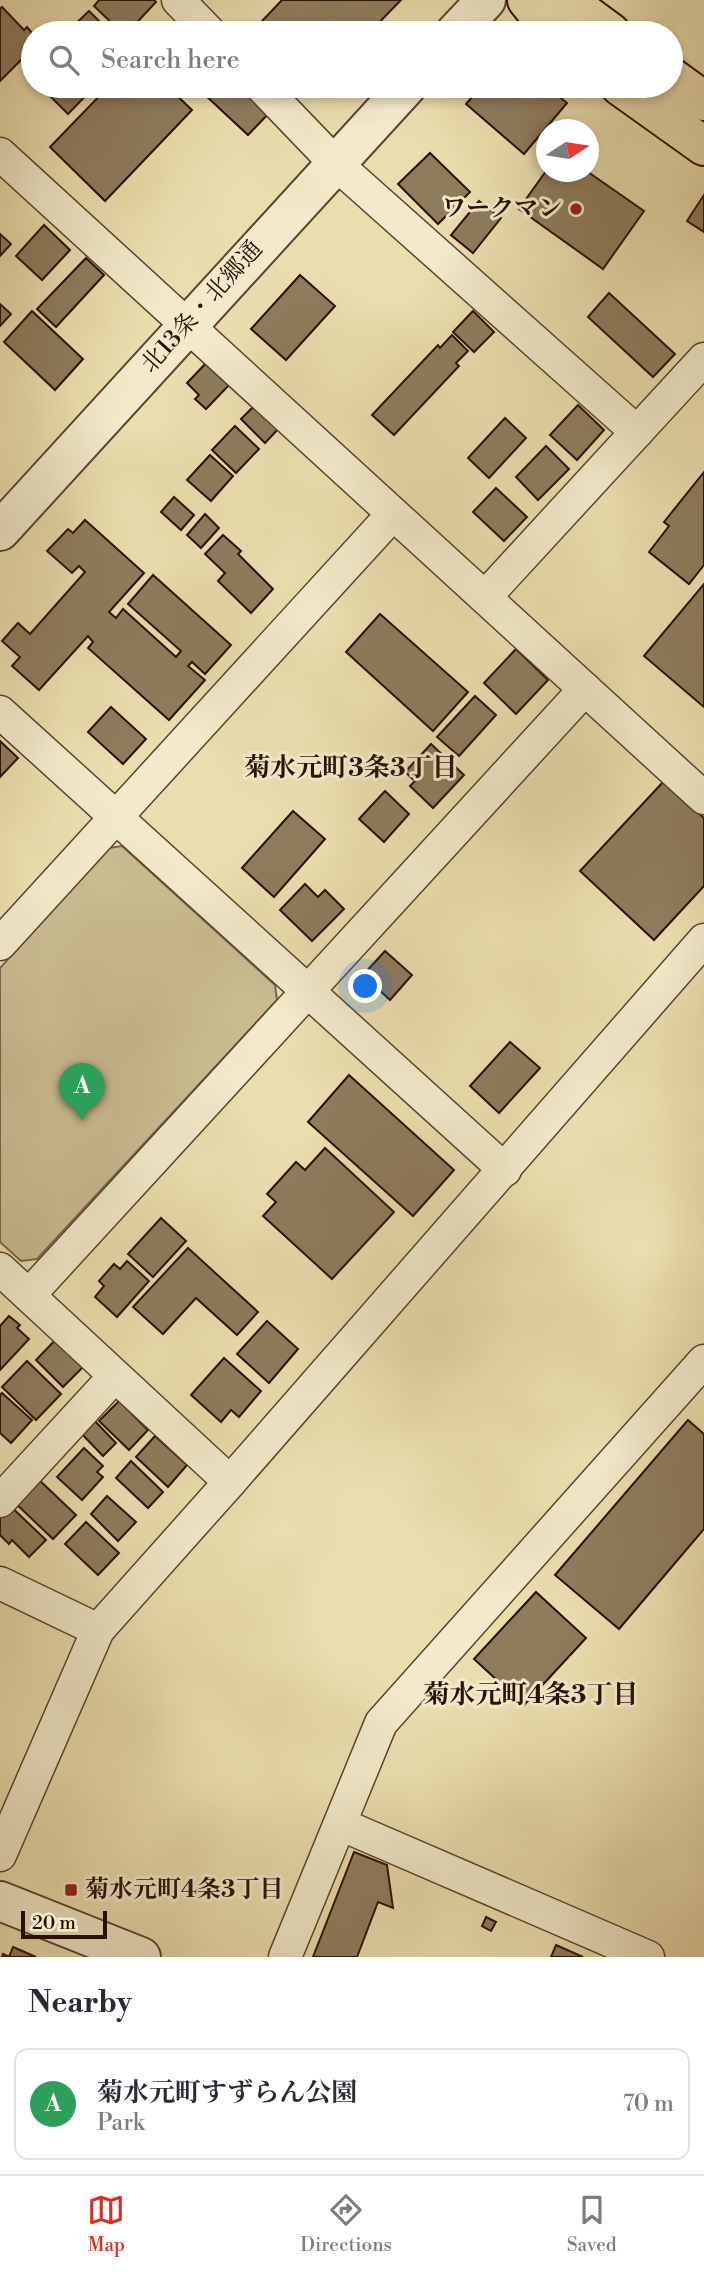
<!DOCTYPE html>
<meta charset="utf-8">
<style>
:root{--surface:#fff;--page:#f2f2f3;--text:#2b2b33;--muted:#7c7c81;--line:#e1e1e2;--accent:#d93025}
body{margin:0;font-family:"Libre Bodoni","Noto Serif JP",serif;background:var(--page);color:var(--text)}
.compass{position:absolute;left:536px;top:119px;width:63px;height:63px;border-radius:50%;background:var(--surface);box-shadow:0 4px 10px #0003;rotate:78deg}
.scale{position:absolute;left:21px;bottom:18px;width:86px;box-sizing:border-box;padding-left:7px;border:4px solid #2a1106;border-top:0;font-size:19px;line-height:24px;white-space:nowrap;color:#2a1106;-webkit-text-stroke:5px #f2eaca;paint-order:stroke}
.you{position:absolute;left:366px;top:987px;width:24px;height:24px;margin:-18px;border:5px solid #fff;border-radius:50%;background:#1a73e8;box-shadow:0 0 0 10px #1a73e833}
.badge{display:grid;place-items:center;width:46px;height:46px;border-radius:50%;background:var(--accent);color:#fff;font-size:23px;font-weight:700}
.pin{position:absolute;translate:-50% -58px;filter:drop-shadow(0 2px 4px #0008)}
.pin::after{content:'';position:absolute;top:37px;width:24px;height:21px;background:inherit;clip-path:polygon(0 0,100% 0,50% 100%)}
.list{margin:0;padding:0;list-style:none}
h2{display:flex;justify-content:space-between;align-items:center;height:91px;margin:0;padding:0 28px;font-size:30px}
h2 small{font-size:23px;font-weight:400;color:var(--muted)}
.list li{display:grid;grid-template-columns:46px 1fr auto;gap:21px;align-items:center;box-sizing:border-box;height:112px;margin:0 14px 14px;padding:0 14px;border:2px solid var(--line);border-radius:14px}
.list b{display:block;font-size:26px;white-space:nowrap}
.list p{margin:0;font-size:23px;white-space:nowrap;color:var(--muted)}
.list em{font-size:23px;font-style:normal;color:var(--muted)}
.icon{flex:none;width:38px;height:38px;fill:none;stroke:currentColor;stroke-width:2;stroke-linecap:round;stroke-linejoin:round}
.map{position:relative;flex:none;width:704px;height:1957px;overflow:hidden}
.search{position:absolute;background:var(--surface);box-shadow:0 4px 10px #0003;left:21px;right:21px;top:21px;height:77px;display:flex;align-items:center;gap:18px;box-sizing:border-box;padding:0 24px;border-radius:38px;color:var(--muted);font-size:26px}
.sheet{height:217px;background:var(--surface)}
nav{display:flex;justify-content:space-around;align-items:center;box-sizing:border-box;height:98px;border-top:2px solid var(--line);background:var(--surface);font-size:19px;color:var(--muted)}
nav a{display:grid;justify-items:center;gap:4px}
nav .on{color:var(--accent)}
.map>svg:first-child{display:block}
.green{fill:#cabb91;stroke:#7a664c;stroke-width:2}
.building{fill:#8e7c5d;stroke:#2a1106;stroke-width:2}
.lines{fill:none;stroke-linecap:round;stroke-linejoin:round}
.minor-casing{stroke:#5a4430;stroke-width:35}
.tertiary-casing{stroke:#5a4430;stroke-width:42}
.primary-casing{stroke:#2a1106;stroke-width:42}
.minor{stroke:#f2eaca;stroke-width:32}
.tertiary{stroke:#f2eaca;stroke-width:38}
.primary{stroke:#ebdeae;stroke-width:38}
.poi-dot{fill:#8f2418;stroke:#f2eaca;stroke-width:2.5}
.labels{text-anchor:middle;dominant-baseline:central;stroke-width:6;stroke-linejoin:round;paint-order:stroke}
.poi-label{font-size:24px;font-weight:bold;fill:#2a1106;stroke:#f2eaca;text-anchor:end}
.street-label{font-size:24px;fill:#2a1106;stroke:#f2eaca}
.neighbourhood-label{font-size:26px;font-weight:bold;fill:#2a1106;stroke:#f2eaca}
</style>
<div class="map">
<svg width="704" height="1957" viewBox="0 0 704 1957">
<rect width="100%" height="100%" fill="#ebdeae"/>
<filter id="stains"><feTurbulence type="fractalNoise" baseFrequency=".00286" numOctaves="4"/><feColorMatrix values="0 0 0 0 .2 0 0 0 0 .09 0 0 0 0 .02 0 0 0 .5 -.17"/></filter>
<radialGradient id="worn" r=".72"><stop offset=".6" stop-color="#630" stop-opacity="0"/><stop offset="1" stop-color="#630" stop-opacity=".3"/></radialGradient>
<polygon class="green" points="122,846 275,985 277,1000 37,1259 21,1261 0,1242 0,968 109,848"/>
<g class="building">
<polygon points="99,0 154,0 156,2 127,33 122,33 94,6"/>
<polygon points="282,0 401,0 369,33 274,33 262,21"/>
<polygon points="2,7 24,30 27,27 33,34 33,48 0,81 0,9"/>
<polygon points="89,11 111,33 66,33"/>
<polygon points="61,86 95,86 68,114 51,97"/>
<polygon points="109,86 167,86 192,110 105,201 50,147"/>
<polygon points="182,86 204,86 192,97"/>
<polygon points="214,86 249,86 273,109 248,135 205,95"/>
<polygon points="482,86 547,86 567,103 524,154 466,104"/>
<polygon points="430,153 470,192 438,224 398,184"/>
<polygon points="546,171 588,172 644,211 603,269 519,209"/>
<polygon points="704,195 704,232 687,221"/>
<polygon points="479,201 501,218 473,253 451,235"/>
<polygon points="44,225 70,250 42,280 16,256"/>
<polygon points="0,234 11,244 0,256"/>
<polygon points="86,258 104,275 56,327 37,309"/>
<polygon points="300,275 335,306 286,360 251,329"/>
<polygon points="609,293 675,354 653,377 588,317"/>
<polygon points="0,304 11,314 0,326"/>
<polygon points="32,311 83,359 55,390 4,342"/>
<polygon points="473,311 494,332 474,352 453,332"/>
<polygon points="452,335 468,351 456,363 459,366 394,435 372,415 438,345 440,348"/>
<polygon points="208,361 231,383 206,409 195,399 199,395 187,383"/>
<polygon points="257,403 281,426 265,443 241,419"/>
<polygon points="578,405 604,430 577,460 550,435"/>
<polygon points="505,418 526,438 489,478 468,458"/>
<polygon points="235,426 259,449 236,473 212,450"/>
<polygon points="546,446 569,469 538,500 516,477"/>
<polygon points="210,455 233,476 211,501 187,480"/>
<polygon points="704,472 704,565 689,584 649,552 669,526 664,522"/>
<polygon points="496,488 527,517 504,541 473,512"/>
<polygon points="174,497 194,515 181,530 161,512"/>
<polygon points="205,514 219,528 201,548 187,535"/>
<polygon points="85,520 144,573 109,612 116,618 123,609 176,657 181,651 128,604 153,575 231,645 205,674 192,662 188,666 205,680 169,720 88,648 93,642 88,636 39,690 12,666 20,657 2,641 18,623 30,634 85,572 79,566 72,573 47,551 68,529 73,533"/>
<polygon points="223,535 241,551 238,554 273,589 251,613 218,581 225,573 205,554"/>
<polygon points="704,584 704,707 644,656"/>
<polygon points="380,614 468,692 433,731 346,652"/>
<polygon points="516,649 548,680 516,714 484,683"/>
<polygon points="475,696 496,715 459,756 437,737"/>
<polygon points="111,707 146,739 123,764 88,732"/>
<polygon points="0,741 18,758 0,777"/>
<polygon points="431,744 464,775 433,808 410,786 415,781 405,772"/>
<polygon points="664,781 704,818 704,886 654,940 580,871"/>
<polygon points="385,791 409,814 384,842 359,819"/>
<polygon points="293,811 325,839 274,897 242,868"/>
<polygon points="305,884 318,897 325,890 344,909 312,941 280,910"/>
<polygon points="385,951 412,975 390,1000 363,975"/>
<polygon points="510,1042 540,1068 499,1113 470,1086"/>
<polygon points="349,1075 454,1170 413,1216 308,1122"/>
<polygon points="325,1148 394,1212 332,1279 263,1216 276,1202 267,1194 296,1162 305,1170"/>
<polygon points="161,1218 186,1241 153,1277 128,1254"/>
<polygon points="188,1248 258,1312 237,1335 196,1298 163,1334 133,1307"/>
<polygon points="127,1261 149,1281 117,1317 95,1297 104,1286 99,1281 114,1264 120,1269"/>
<polygon points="9,1316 20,1325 17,1328 29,1339 0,1370 0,1326"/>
<polygon points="267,1321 298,1349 269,1383 237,1354"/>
<polygon points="63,1332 91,1359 63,1387 36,1360"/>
<polygon points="224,1358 261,1391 239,1417 231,1410 221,1422 191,1395"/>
<polygon points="27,1361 61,1394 36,1420 2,1387"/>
<polygon points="2,1393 32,1420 11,1443 0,1433 0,1395"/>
<polygon points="119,1401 148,1430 129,1450 99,1421"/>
<polygon points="91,1417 116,1443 103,1456 78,1430"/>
<polygon points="688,1420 704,1434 704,1529 619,1629 555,1575"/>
<polygon points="155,1436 187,1465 168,1487 136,1457"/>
<polygon points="84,1448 103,1466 97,1472 103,1477 82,1500 57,1477"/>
<polygon points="131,1461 163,1492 148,1508 116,1478"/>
<polygon points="36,1477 76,1515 53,1539 13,1501"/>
<polygon points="107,1496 136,1522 118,1541 91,1514"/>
<polygon points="5,1501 46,1540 29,1557 12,1540 9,1544 0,1535 0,1506"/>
<polygon points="86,1522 119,1553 98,1575 65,1544"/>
<polygon points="536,1592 586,1638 524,1705 474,1659"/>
<polygon points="354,1852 387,1865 393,1908 378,1902 357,1957 313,1957"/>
<polygon points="486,1917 496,1922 491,1931 482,1926"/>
<polygon points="556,1945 583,1957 551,1957"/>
<polygon points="13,1947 36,1957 2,1957 3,1954 9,1957"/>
</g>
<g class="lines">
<g class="minor-casing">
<g id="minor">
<polyline points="178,0 210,33"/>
<polyline points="261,86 335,163 637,432"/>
<polyline points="0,154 704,798"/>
<polyline points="485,597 704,359"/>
<polyline points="0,712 505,1170"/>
<polyline points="0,944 393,514"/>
<polyline points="0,1269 230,1482"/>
<polyline points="29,1295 585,689"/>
<polyline points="0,1501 114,1377"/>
<polyline points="0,1583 98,1630"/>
<polyline points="340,1824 648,1957"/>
<polyline points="0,1855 98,1630 230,1482 704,940"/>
<polyline points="285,1957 381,1723 704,1361"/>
</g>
</g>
<g class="tertiary-casing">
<g id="tertiary">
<polyline points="455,33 486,0"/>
<polyline points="0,531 407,86"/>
<polyline points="0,1901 141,1957"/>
</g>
</g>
<g class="primary-casing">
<g id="primary">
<polyline points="527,0 553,33"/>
<polyline points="556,0 588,16 611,33"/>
<polyline points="671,77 704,101"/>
<polyline points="620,86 704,146"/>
</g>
</g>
<use href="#minor" class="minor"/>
<use href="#tertiary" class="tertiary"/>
<use href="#primary" class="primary"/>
</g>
<g class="poi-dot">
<circle cx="576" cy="209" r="7"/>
<rect x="64" y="1883" width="14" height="14" rx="3.5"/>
</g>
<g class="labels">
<g class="poi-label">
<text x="562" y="209">ワークマン</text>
<text x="85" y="1890" text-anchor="start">菊水元町4条3丁目</text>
</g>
<g class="street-label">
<text transform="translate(202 307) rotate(-48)">北13条・北郷通</text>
</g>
<g class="neighbourhood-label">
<text x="351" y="768">菊水元町3条3丁目</text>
<text x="531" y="1695">菊水元町4条3丁目</text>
</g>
</g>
<rect width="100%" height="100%" filter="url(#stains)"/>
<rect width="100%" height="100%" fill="url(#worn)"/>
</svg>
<svg class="compass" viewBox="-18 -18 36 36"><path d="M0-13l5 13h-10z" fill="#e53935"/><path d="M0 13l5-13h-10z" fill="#7c7c81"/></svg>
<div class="scale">20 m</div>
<div class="you"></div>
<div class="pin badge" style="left:82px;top:1121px;background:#2e9e5b">A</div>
<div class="search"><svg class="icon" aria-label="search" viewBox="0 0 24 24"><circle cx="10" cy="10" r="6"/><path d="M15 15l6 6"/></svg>Search here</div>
</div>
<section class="sheet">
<h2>Nearby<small></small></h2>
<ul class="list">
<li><span class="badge" style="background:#2e9e5b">A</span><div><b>菊水元町すずらん公園</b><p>Park</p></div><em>70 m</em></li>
</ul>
</section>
<nav>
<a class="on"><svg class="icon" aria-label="map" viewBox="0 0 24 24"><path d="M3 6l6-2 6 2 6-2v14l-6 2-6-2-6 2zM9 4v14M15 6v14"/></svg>Map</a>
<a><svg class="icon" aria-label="directions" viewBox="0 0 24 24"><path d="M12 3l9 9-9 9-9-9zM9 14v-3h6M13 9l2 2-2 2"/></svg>Directions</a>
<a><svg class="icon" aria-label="saved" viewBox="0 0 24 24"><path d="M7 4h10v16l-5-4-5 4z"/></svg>Saved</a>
</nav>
